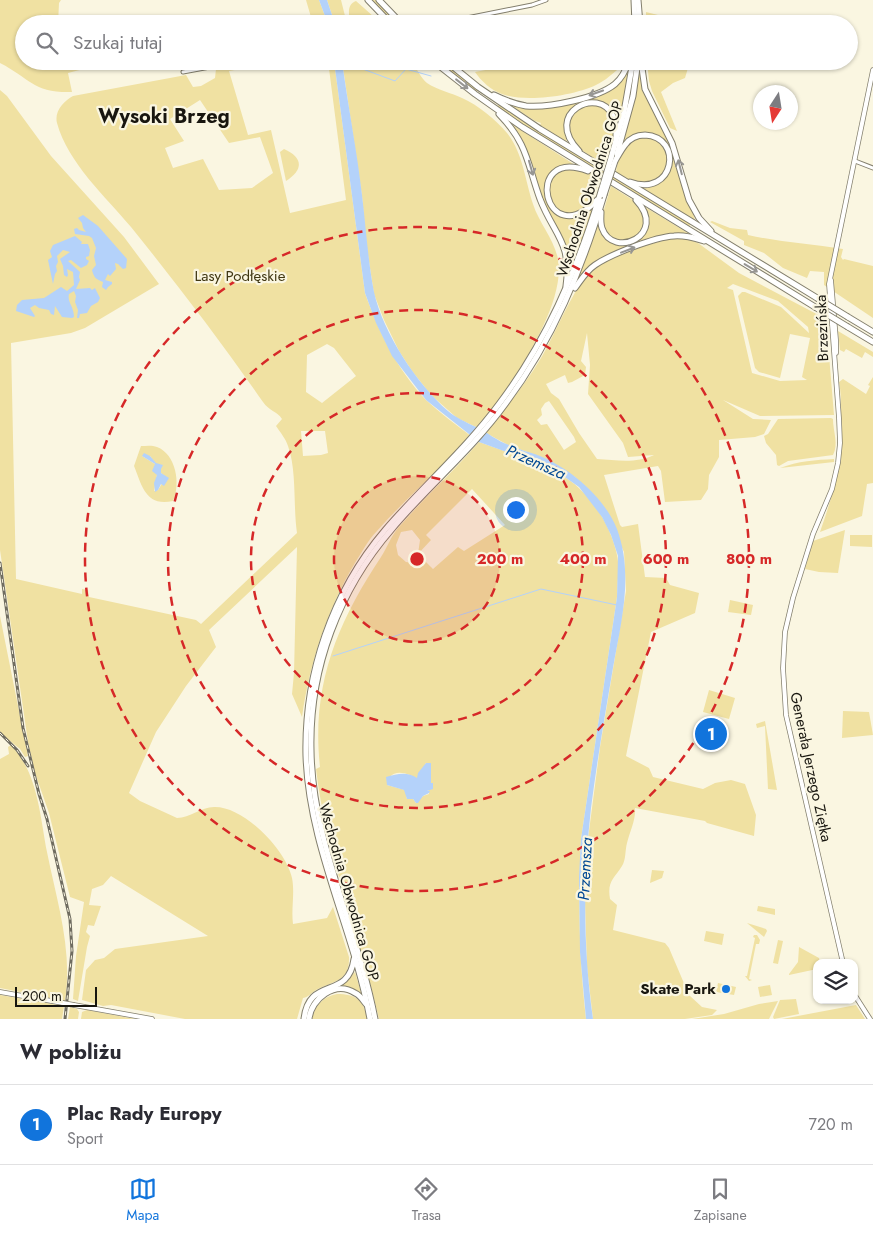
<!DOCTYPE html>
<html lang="pl">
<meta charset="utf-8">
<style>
:root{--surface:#fff;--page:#f7f7f7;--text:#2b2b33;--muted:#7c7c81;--line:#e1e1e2;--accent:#1174dc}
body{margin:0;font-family:Jost,sans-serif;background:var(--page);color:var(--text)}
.controls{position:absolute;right:15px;bottom:15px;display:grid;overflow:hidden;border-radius:10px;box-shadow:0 1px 4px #0004}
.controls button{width:45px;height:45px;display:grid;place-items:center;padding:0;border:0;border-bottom:1px solid var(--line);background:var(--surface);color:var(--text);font:25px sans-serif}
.compass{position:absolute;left:753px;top:85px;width:45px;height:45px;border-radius:50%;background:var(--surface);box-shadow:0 1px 4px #0004;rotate:192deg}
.scale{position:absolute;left:15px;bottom:12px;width:82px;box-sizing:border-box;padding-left:5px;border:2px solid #18160f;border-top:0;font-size:14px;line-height:18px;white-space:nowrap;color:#18160f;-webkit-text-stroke:4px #faf6e1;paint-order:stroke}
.you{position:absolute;left:515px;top:509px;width:18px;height:18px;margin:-12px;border:4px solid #fff;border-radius:50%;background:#1a73e8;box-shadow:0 0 0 8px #1a73e833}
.badge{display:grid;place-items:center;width:32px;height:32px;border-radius:50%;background:var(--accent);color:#fff;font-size:16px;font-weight:700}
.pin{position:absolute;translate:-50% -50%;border:2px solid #fff;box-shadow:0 1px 5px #0006}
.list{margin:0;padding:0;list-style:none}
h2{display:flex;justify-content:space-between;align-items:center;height:65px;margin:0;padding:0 20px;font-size:21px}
h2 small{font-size:16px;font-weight:400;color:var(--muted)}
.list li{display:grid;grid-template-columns:32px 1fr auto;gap:15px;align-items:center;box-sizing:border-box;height:80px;padding:0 20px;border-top:1px solid var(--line)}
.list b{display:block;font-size:19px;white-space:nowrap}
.list p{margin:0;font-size:16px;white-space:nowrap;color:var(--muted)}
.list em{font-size:16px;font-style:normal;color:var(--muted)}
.icon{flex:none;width:28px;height:28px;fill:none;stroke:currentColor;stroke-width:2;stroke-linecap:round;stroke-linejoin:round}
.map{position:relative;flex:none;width:873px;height:1019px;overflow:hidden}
.search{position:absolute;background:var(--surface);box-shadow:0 1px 4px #0004;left:15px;right:15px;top:15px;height:55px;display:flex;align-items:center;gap:12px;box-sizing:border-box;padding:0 18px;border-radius:28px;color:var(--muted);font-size:19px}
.sheet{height:145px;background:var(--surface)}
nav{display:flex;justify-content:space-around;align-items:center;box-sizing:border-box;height:70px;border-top:1px solid var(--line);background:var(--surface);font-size:14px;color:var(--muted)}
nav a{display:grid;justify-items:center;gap:2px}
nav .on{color:var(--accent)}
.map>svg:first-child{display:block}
.green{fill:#f0e1a2;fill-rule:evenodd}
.water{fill:#b4d2fa}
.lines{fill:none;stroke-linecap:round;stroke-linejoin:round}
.stream{stroke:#b4d2fa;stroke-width:1}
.minor-casing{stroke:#837f6d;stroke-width:5}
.major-casing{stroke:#837f6d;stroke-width:5.5}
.highway-casing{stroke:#837f6d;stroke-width:7}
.minor{stroke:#fff;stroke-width:3}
.major{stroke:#fff;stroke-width:4}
.highway{stroke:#fff;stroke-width:5}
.rail-casing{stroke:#6f6c60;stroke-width:3}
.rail{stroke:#faf6e1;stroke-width:1;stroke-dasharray:4;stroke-linecap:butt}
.major-bridge-casing{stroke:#837f6d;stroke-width:5.5;stroke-linecap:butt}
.highway-bridge-casing{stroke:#837f6d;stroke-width:7;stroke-linecap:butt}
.major-bridge{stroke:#fff;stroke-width:4}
.highway-bridge{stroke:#fff;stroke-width:5}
.oneway{stroke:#979693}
.ring{fill:none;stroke:#d62828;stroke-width:2.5;stroke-dasharray:9 6}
.poi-dot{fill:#1174dc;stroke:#faf6e1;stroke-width:2}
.labels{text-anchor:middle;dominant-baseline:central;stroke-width:4.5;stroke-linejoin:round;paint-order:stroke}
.street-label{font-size:15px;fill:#18160f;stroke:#faf6e1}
.park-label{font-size:15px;fill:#413813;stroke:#faf6e1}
.poi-label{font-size:15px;font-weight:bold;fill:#18160f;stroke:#faf6e1;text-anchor:end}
.water-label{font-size:16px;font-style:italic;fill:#004893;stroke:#faf6e1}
.district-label{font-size:20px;font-weight:bold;fill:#18160f;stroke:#faf6e1}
.centre{fill:#d62828;stroke:#faf6e1;stroke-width:2.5}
.ring-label{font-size:15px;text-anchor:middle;font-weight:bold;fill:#d62828;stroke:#faf6e1;stroke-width:4.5;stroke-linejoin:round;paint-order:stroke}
</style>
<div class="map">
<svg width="873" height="1019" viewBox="0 0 873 1019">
<rect width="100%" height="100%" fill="#faf6e1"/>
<g class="green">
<path d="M0,0h61l-2,3 -1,21h-34v37h59l8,6 -23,6 4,19c-39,1 -41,-13 -72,-29z"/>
<polygon points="306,0 319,0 328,24 313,24"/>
<polygon points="327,0 341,0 347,24 335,24"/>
<polygon points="371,0 376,0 400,24 395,24"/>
<path d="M356,1l26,23h-31c-2,-9 -5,-19 5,-23z"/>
<polygon points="646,12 658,15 670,24 646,24"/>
<path d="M258,61h29l-58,10 19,64 23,-5 19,83 56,-13 -18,-139h6l31,232c14,40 32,76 61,107 14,13 30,25 45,36 -30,33 -65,62 -94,95 -9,9 -15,21 -22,32 -28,47 -45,99 -53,154l-10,-23 2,-21 3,-126 -88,83 7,17 -30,39 -30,46 -27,61 11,8 37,17c13,0 24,-11 37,-11 30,-1 72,43 78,71 3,15 -1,31 1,46l34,-6 6,-11 16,50c1,25 -16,24 -33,33 -5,3 -7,7 -13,8l-6,21h-112l-74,-14 -8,1 -21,-6 4,-30 9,-10 9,-2 11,-9 93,-13 -97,-60 -8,9 -11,4 -3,16 12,1 -7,20 -6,-1 -2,7 4,4 -3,11 -9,54 -5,-2 3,-43 8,-54 -14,-5 -21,-84 -14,-40 -7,-31 -28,-192v-460l7,6 44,60 73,81 35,47 -74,44 -14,5 -60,10 5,236 66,15v-5l6,1 1,7 107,23 5,4 96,-91c-4,-26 0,-62 -9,-87 -2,-7 -8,-14 -12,-20l6,-7c-5,-8 -13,-8 -19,-17 -41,-59 -86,-118 -132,-175 -26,-31 -63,-64 -74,-104 -3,-12 7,-22 16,-27l113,-21 7,12 8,-1 14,-8 1,-9zM200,100l29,43 31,-6 13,36 -21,15 -33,2 -16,-31 -30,9 -8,-20 19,-7 -14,-22zM327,344l7,4 22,28 -34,27 -16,-11 1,-37zM301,431h24l3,22 -7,2 -18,1z"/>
<path d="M342,61h70c4,7 9,17 15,22 10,7 25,10 35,15 16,7 34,22 45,35 16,20 18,47 26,71 6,19 21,35 25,55 9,48 -51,132 -80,169l-21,-10 -26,-23 -19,-24 -13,-20 -15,-31 -10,-26 -8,-52 -4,-46z"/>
<polygon points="436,61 443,61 478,89 476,93"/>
<path d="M532,61h89v6c-8,6 -16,14 -25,18 -23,11 -71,18 -94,9 -11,-4 -21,-13 -27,-22z"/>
<polygon points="647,61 690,61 685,78 673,83 661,92 677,131 670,128 652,91 649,81"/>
<path d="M631,62l-5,32 -8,31 -7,-15c-7,-3 -16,-8 -23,-9 -13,-1 -23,14 -24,25 0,5 2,11 3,16l-27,-17 1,-2 -6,-2 -26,-17 33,4 68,-19z"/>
<path d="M639,72l5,20 24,45 27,83 -55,-33c12,-1 28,-5 30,-19 1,-6 -1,-15 -2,-21l-23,-14 -23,14 13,-50z"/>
<polygon points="499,104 691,223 689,227 522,124 497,108"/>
<path d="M595,104c30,11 17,39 9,61l-27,-18 -9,-16c3,-21 7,-23 27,-27z"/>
<path d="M510,123l65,42c-11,-1 -20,3 -26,13 -18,28 28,57 48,22l-29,77v-21l-27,-56 -18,-56z"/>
<path d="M646,136c37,10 22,53 -9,46 -7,-1 -15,-6 -21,-10 4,-22 8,-30 30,-36z"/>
<path d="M284,149c20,9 19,21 2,32l-6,-29z"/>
<polygon points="563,169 587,172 600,179 593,201 585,210 567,214 558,210 549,201 549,184 553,176"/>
<polygon points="611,186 639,204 646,217 640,236 622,242 610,237 602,225 602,216"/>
<path d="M645,207l46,28 -14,-1 -69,23 -34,29 24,-66 11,19 25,3c10,-14 17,-18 11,-35z"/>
<path d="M712,221l18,7 17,2 1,5c31,7 63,9 95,14l-2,8 2,3 1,-1 29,7v52l-49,-33v-13l-14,-1 -3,7 -24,-10 -19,-15 -20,-8v-4l-34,-19z"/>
<path d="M675,238l13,1 10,4 41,30 87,46 8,96 -74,1 -37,-16 30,19 18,1 -7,14 -9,3 -36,3v17l-10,18 -1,14 -7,11 -36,2 -4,-31 -3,-5 -54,9 16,50 2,2 16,-3 7,53 21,1 4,7 29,8 -4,20 -44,19 -25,124 23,12 4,9 50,12 12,-6 16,-3 14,4 11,31 -2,21 -47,-13 -2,-2 -70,-13c1,12 -5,23 -8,35 -2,7 -1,17 -5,23 -8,13 -15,15 -12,33l7,6 -4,25 52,13 4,5 20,47 13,12 15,3 -5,5 -27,4h-92l-6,-52 -2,-65 1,-48 14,-107 26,-156 -2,-39 -23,-48 -26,-27 -34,-20 -33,-12 -22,-12c19,-25 39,-48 55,-75 14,-23 33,-73 52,-89 18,-15 59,-26 82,-31zM733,284l45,17 30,26 1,6 -28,-26 -36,-15h-3l-4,4 17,72 4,4 21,6 10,-44 20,4 -8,39 5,3 -27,1 -28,-8 -19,-83 -6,-2zM587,333l3,32 -2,29 35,49 5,14 26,-2c-18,9 -38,5 -57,4l-18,-26 -20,-34 -8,-6 -5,-9 19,-9 3,8 4,-1 13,-7 1,-8 -5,-6zM549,401l25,36 2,5 -12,8 -17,-26 -6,1 -4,-5 5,-5 -1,-6 4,-6z"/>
<polygon points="838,331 873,352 873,357 865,352 862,358 846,349 844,352 840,350"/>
<path d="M873,377v106l-6,1 -5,32 -42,16c15,-44 24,-72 21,-120 0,-10 0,-20 -2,-30l4,-3 23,15 4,-8 -2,-1z"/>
<path d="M831,418l2,1c0,13 6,25 0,36l-45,6 -9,5 -2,-1 -1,-10 -10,-12 -2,-7 4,-2 10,-15z"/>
<path d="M479,442c26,10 54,17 79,31 30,16 52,49 59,82 3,13 0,29 0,42l-36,242c-3,60 -2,119 5,180h-207c-19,-84 -53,-164 -63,-250l4,-2c-9,-81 17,-144 61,-210 6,-9 10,-21 17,-29 26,-30 55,-56 81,-86zM472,489l33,36 -41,26 -6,-4 -25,22 -12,-12 -7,6 -8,-1 -8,-7 -2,-10 5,-13 11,-2 8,10 -2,14 13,-14 -5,-5zM426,763h4l1,20 -2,7 -3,2 3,-1v3l-6,2 -7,7 -3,-4h-6l-2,-9 -18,-5c1,-3 1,-6 3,-8 6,-8 21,-3 27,2z"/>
<path d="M141,446c5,0 11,-1 16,1 19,7 24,37 16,54 -27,6 -31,-15 -39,-35zM142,456h8l10,13 1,4 5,4 -8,13 -4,1 3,-16 -2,-11z"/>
<path d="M834,459v3l-54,6c18,-7 36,-8 54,-9z"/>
<polygon points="845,530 838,573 819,572 805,569 813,541"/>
<polygon points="850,535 872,535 872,547 850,546"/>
<polygon points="730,600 753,605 751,615 728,612"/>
<polygon points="0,616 28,756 25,757 20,749 0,733"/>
<polygon points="709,690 735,698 729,719 703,712"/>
<polygon points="843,711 869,712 873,735 842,738"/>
<polygon points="765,721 777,790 768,789 765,726 757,728 756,724"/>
<polygon points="704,727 720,729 721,731 719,741 717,742 709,740 709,738 701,736"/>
<path d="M11,745c27,28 29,71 36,107 10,50 26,98 18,149l-65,-13v-229l9,-5 -1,-7z"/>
<polygon points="652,870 664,871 662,878 650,883"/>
<polygon points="758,906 775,909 775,915 757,911"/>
<polygon points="747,923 766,929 767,931 764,937"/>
<polygon points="706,931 724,934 722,945 704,941"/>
<polygon points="754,935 757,935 760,940 759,944 756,944 749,979 752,980 749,981 745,976 747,976 755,938 753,937"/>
<polygon points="778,940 783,941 778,964 773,963"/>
<polygon points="799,947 819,958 820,963 817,963 817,969 789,975 789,974 798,962"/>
<polygon points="355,972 362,996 351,989 319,996 309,1007 309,1003 321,992 344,984"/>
<polygon points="718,983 736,987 734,995 716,992"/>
<polygon points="770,985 772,995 760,997 758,987"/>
<path d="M337,994c19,0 27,6 30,25h-55c3,-14 11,-22 25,-25z"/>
<polygon points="0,995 64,1006 62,1019 0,1019"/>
<polygon points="796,999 799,1014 774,1019 773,1017 780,1000"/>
<polygon points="778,1001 769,1019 692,1019 724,1014 759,1004"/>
<polygon points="856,1005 865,1019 782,1019"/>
<polygon points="70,1007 77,1009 79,1012 78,1019 68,1019"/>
<polygon points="87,1010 135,1019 81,1019 82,1012"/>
</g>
<g class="water">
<polygon points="319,0 327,0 335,24 328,24"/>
<path d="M334,61h8c6,45 15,90 20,134 4,33 6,66 12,97 9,41 43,92 74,119 8,7 18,11 28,16 11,5 21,14 33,18 10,5 21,7 31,11 31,13 64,41 77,73 17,46 4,93 -4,139 -8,47 -16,93 -22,140 -8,71 -8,140 2,211h-7l-6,-67 -1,-75 2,-38 36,-242 1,-41 -7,-21 -9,-18 -23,-30 -20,-14 -17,-8 -63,-23 -53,-42 -34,-44 -16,-33 -11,-30z"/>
<path d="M83,215l15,11 29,33 -1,9 -3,1 -5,-5 -3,-1 1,6 -6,7 -2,-2 -3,6 7,2v2l-4,3 -2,3 -4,-3 1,-5c-7,-3 -9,-4 -11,-12l4,-5 -2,-9 2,-8 -4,-10 -3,-2 -14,-2 -1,-5 3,-1 2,2 7,2 -3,-4 -1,-5 -4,-5z"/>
<path d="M75,236l7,6 -1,2h7l2,6 -1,6 -3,1v2l3,2 -2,4 -6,3 -10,-8 -3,1 12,11 -1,5 1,3 -4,9 14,-1 2,2 3,-2 5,10 -2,4 -7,4 -4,7 -7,1 -1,4h-2l1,-8 -3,-8 1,-6 -2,-5 -5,3c-2,9 5,12 5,23l-2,1 -10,-1 -7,-11 -1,9 -3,-1 -2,-4 -10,-2 -4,-3 -5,3 5,8 -1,1 -18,-6 1,-6 5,-5 22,-2 17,-11 6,4 7,-6 -1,-13 -6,-3 1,6 -1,2 -3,-2 -1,-9 -3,-7 10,-7 -7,-2 -6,6 1,6 -2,4 1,5 -2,3 -2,10 -5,-24 4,-3 -2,-6 3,-6z"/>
<polygon points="144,453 150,456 156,463 163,465 161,469 161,473 169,478 164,486 161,484 158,490 155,492 154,483 157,475 152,471 155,464 142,456"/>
<path d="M426,763h5v20h2v6l-6,2h3l-1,2 -6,3 -5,7h-2l-3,-4h-6l-3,-9 -17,-5 -1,-8c11,-3 21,-6 31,1l1,-5z"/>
</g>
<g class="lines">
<g class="stream">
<polyline points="360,68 395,81 406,69 431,76"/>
<polyline points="333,656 541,589 617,605"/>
</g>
<g class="minor-casing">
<g id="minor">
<polyline points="437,24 532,5 546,0"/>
<polyline points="183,72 242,61"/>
<polyline points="855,161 873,168"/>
</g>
</g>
<g class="major-casing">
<g id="major">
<polyline points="831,280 836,340 836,353"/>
<polyline points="843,963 786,715 783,668 785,632 793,598 813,534 832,489 838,463 840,443 839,418 829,284 873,70"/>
<polyline points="0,992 63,1003"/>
<polyline points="854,994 870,1019"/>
<polyline points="74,1005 152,1019"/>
</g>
</g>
<g class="highway-casing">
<g id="highway">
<polyline points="368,0 391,24"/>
<polyline points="379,0 402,24"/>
<polyline points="634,0 635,24"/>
<polyline points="638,0 640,24"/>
<polyline points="433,61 475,94 522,127 815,307"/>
<polyline points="446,61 478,87 540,129 817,298"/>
<polyline points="641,61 645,89 672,143 689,200 699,218 711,231"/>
<path d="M494,95c10,5 21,9 32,11 23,2 72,-8 89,-22 7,-6 11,-14 14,-23"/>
<path d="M499,114c29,30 28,49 41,85 14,36 32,43 26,87"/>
<path d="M579,151c-37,-38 20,-66 34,-35 4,9 3,18 3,27"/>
<polyline points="617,154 633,96 638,61"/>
<polyline points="611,158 624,112 633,61"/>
<path d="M615,161c3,-5 6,-11 10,-16 5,-7 12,-10 20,-10 39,2 30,63 -15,47"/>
<path d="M588,171c-67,-25 -43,84 9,29"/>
<path d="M601,212c0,5 -1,10 1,16 11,32 67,7 34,-28"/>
<path d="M575,288c6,-8 11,-17 20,-23 16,-11 60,-28 79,-29 11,-1 20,2 30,5"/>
<polyline points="848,317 873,332"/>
<polyline points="848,327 873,342"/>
<path d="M304,1019c5,-44 44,-18 50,-60"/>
<path d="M309,1019c2,-20 26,-39 46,-26 5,2 8,7 11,11"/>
<path d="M370,1019c-16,-89 -61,-172 -64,-263 -2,-81 26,-164 79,-226 37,-43 80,-80 114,-126 47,-62 77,-132 100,-206"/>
<path d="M375,1019c-17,-90 -63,-176 -64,-269 -2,-81 28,-160 81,-221 37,-44 80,-79 114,-126 47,-63 76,-134 98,-208"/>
</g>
</g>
<use href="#minor" class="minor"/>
<use href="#major" class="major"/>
<use href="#highway" class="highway"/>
<g class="rail-casing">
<g id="rail">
<polyline points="0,563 23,728 39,794 47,819 70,919 72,951 65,1019"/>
<polyline points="0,733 17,750 28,766"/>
</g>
</g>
<use href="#rail" class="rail"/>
<g class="major-bridge-casing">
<polyline id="major-bridge" points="63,1003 74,1005"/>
</g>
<g class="highway-bridge-casing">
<g id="highway-bridge">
<polyline points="604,195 615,161"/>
<polyline points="599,198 611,158"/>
<polyline points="817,298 848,317"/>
<polyline points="815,307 848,327"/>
</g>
</g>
<use href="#major-bridge" class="major-bridge"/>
<use href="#highway-bridge" class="highway-bridge"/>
</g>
<defs><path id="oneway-shaft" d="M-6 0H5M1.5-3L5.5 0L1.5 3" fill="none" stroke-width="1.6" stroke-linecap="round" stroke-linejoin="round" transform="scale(1.25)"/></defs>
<g class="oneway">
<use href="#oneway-shaft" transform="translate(462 84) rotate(38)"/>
<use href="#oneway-shaft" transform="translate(596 93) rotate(161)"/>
<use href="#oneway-shaft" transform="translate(680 167) rotate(-104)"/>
<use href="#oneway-shaft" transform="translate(531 168) rotate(74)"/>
<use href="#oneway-shaft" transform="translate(628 250) rotate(-21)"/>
<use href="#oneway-shaft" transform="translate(751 268) rotate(31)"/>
</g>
<circle cx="417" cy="559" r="83" fill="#d62828" fill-opacity=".12"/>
<g class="ring">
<circle cx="417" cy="559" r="83"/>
<circle cx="417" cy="559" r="166"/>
<circle cx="417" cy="559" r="249"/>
<circle cx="417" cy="559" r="332"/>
</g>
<circle class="poi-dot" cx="726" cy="989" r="5"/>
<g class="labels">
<g class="street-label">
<text transform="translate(590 189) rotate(-72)">Wschodnia Obwodnica GOP</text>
<text transform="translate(822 328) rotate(-92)">Brzezińska</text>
<text transform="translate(811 767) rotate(78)">Generała Jerzego Ziętka</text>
<text transform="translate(349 892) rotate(74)">Wschodnia Obwodnica GOP</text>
</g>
<g class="park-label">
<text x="240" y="276">Lasy Podłęskie</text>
</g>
<g class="poi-label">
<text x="716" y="989">Skate Park</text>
</g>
<g class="water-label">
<text transform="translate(536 462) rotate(24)">Przemsza</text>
<text transform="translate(585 869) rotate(-87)">Przemsza</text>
</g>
<g class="district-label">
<text x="164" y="116">Wysoki Brzeg</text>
</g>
</g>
<circle cx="417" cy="559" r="8" class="centre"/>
<g class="ring-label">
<text x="500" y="564">200 m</text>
<text x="583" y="564">400 m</text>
<text x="666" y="564">600 m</text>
<text x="749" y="564">800 m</text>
</g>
</svg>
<div class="controls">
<button><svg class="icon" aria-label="layers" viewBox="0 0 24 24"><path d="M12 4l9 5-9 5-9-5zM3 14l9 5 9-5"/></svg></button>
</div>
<svg class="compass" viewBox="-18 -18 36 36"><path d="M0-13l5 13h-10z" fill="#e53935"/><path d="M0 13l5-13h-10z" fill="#7c7c81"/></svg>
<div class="scale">200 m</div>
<div class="you"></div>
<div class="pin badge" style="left:711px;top:734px">1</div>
<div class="search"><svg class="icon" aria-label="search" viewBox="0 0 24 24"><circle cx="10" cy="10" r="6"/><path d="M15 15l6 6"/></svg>Szukaj tutaj</div>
</div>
<section class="sheet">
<h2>W pobliżu<small></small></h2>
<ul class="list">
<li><span class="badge">1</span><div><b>Plac Rady Europy</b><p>Sport</p></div><em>720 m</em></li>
</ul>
</section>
<nav>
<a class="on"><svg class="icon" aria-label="map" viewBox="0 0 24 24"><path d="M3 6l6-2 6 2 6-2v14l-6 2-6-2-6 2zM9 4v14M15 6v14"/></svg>Mapa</a>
<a><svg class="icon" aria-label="directions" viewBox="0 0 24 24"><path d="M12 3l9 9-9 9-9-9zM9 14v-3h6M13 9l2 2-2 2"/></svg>Trasa</a>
<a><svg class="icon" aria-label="saved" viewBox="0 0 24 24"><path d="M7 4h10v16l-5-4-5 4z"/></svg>Zapisane</a>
</nav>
